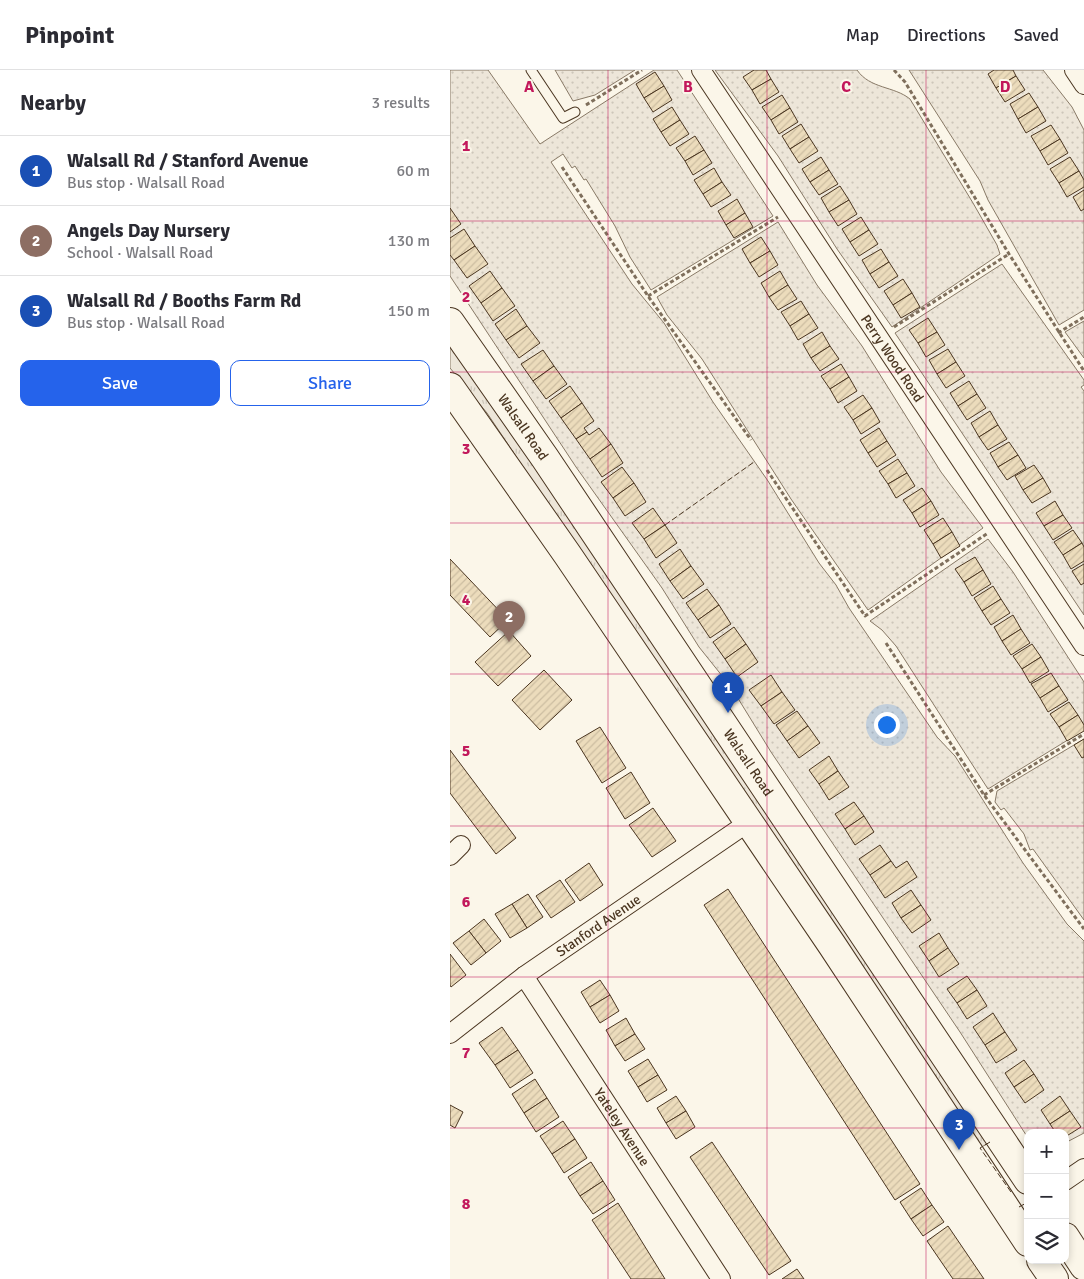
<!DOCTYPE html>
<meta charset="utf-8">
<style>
:root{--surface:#fff;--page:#f7f7f7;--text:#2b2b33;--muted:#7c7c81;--line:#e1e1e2;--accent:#2563eb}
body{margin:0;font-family:Signika,sans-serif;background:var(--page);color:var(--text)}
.controls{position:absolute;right:15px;bottom:15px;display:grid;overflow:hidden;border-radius:10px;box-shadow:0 2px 8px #0003}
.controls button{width:45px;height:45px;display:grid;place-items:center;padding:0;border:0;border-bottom:1px solid var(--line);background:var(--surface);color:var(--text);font:25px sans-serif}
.you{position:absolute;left:436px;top:654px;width:18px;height:18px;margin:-12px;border:4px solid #fff;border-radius:50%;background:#1a73e8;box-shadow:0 0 0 8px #1a73e833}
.badge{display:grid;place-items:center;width:32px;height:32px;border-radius:50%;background:var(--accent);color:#fff;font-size:16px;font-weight:700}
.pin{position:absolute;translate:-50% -41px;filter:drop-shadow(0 1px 2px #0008)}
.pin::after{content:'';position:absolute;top:26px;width:18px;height:15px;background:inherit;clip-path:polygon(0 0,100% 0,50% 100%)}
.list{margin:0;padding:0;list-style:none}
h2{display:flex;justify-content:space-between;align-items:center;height:65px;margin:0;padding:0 20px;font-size:21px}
h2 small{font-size:16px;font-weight:400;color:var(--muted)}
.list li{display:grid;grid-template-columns:32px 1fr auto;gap:15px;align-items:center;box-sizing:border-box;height:70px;padding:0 20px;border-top:1px solid var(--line)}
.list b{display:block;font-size:19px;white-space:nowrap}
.list p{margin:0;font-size:16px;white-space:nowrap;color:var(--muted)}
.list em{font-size:16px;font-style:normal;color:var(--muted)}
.actions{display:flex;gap:10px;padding:15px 20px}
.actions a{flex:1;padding:11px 0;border:1px solid var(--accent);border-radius:10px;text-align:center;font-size:18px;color:var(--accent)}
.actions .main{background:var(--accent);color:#fff}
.icon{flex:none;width:28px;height:28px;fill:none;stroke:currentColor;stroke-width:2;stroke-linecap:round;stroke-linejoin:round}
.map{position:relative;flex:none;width:634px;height:1209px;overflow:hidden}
header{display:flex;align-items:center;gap:30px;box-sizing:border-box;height:70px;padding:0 25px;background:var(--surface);border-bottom:1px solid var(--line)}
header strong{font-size:24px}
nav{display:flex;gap:28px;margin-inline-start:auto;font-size:18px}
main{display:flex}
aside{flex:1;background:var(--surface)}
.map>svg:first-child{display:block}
.grass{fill:url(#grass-tufts);stroke:#887966}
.park{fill:url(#park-dots);stroke:#887966}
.building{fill:url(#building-hatch);stroke:#4a3520}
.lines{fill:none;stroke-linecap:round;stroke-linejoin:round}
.service-casing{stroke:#4a3520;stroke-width:11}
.minor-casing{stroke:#4a3520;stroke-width:20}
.trunk-casing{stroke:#4a3520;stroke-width:30}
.path{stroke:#7f6f5c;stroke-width:3;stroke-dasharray:4 2.5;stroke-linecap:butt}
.service{stroke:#fbf6e9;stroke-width:9}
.minor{stroke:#fbf6e9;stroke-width:18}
.trunk{stroke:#fbf6e9;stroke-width:28}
.fence{stroke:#4a3520;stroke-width:1;stroke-dasharray:6 2.5;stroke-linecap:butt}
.grid{fill:none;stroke:#c2185b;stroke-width:1;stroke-opacity:0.55}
.labels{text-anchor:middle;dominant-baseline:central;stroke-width:4;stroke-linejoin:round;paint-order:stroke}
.street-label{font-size:14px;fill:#4a3520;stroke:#fbf6e9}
.grid-label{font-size:16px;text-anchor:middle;font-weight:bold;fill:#c2185b;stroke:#fbf6e9;stroke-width:4;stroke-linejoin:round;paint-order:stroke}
</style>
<header>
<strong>Pinpoint</strong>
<nav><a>Map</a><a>Directions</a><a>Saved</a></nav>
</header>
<main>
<aside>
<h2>Nearby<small>3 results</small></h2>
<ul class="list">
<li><span class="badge" style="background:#1a4fb4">1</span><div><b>Walsall Rd / Stanford Avenue</b><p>Bus stop · Walsall Road</p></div><em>60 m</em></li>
<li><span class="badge" style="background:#8d6e63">2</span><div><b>Angels Day Nursery</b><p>School · Walsall Road</p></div><em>130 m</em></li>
<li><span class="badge" style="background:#1a4fb4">3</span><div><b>Walsall Rd / Booths Farm Rd</b><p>Bus stop · Walsall Road</p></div><em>150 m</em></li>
</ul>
<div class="actions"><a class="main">Save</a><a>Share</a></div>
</aside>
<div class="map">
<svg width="634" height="1209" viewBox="0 0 634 1209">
<defs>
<pattern id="grass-tufts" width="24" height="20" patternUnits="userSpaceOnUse" patternTransform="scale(1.25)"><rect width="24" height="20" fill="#ede6d9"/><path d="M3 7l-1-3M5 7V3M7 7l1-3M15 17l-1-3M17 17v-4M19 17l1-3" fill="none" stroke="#cdc6ba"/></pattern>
<pattern id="park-dots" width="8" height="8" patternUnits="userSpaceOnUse" patternTransform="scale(1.25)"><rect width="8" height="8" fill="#ede6d9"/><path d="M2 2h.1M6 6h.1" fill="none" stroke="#cdc6ba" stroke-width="1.8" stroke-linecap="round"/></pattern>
<pattern id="building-hatch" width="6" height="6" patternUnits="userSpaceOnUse" patternTransform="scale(1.25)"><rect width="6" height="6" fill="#ecdcbc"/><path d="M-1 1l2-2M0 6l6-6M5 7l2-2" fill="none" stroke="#ccbda1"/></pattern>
</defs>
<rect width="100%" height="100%" fill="#fbf6e9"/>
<polygon class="grass" points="0,272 154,491 540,1072 530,1078 37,343 0,298"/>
<g class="park">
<polygon points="0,0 38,0 90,74 204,0 227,0 323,146 201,220 180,187 165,156 136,109 134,110 125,96 122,98 113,84 101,92 182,214 214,253 263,332 318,411 369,493 386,515 399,538 487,667 505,686 573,793 617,854 634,871 634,1063 615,1073 615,1063 578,1063 578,1068 510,962 321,682 281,617 249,577 212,518 126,397 0,206"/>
<polygon points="105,0 185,0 145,25 123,31"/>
<path d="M265,0h142c13,19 37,16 53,29l63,104 24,42 3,9 -108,73 -55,-78 -59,-93z"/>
<polygon points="459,0 593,0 622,37 634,60 634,240 609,255 538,130 530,111"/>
<polygon points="328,152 367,215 412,276 491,402 533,458 418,540 341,429 252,289 217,245 207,227"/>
<polygon points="552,194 634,310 634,315 631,317 634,321 634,545 445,263"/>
<polygon points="634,251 634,288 615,262"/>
<polygon points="538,469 563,502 634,612 634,660 538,719 446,576 432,560 420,551"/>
<polygon points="634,669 634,850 583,779 580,780 574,764 554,738 551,740 545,732 547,721"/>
</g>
<g class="building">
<polygon points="304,0 316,0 321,9 302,20 293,7"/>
<polygon points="544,0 563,0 566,6 546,18 538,4"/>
<polygon points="205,2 214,16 194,28 186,14"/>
<polygon points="566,6 575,20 555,32 546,18"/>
<polygon points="321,9 329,22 310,34 302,20"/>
<polygon points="214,16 222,30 203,42 194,28"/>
<polygon points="579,23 588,37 568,49 560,34"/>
<polygon points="332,25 340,38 321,50 312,37"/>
<polygon points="222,37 230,50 211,62 203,49"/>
<polygon points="588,37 596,51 576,63 568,49"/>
<polygon points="340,38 348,52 329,64 321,50"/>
<polygon points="230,50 239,64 220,76 211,62"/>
<polygon points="351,54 359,67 340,79 332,66"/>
<polygon points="601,55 610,69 590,81 581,66"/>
<polygon points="245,66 254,80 235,91 226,78"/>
<polygon points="359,67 368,81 349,93 340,79"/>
<polygon points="610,69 618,83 598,95 590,81"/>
<polygon points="254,80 262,93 243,105 235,91"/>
<polygon points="371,87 379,100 360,112 352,99"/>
<polygon points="620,87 629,101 609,113 600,99"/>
<polygon points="264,98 272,112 253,124 244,110"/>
<polygon points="379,100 388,114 369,125 360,112"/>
<polygon points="629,101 634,110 634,117 617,127 609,113"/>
<polygon points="272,112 281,125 261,137 253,124"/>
<polygon points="390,116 399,130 379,142 371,128"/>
<polygon points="634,120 634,139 631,141 623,127"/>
<polygon points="287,129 295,143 276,155 268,141"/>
<polygon points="399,130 407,144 388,156 379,142"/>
<polygon points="0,138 11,154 0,162"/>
<polygon points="295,143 303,157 284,168 276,155"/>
<polygon points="411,147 419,160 400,172 392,159"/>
<polygon points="14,159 25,176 4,190 0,185 0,168"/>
<polygon points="419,160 428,174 409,186 400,172"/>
<polygon points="311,167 320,181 300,193 292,179"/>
<polygon points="25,176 38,194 17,208 4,190"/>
<polygon points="431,179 439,192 420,204 412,190"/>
<polygon points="320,181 328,195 309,207 300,193"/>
<polygon points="439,192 448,206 429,218 420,204"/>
<polygon points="40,201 52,218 31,233 19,216"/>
<polygon points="330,201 338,215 319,227 311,213"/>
<polygon points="453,209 462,223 443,235 434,221"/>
<polygon points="338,215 347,229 328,240 319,227"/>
<polygon points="52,218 65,236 43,251 31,233"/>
<polygon points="462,223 470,237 451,248 443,235"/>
<polygon points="351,231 359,244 340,256 331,242"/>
<polygon points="66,239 77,256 56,270 45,254"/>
<polygon points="359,244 368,258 348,270 340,256"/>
<polygon points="478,248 487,262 468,273 459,260"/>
<polygon points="77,256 90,273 69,288 56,270"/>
<polygon points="372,262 380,276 361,288 353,274"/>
<polygon points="487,262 495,275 476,287 468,273"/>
<polygon points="380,276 389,289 370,301 361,288"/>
<polygon points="498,279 506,292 487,304 479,290"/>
<polygon points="93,280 104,296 83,311 71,294"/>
<polygon points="506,292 515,306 496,318 487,304"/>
<polygon points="391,294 399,307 380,319 371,306"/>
<polygon points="104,296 117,314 96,329 83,311"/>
<polygon points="399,307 407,321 388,333 380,319"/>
<polygon points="519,311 527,324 508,336 500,323"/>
<polygon points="120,316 132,333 111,348 99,331"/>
<polygon points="527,324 536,338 517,350 508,336"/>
<polygon points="413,325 422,338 403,350 394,337"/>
<polygon points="132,333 144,351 134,358 137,362 126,369 111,348"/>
<polygon points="422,338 430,352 411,364 403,350"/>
<polygon points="540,341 548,355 529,367 521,353"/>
<polygon points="548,355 557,369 538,380 529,367"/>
<polygon points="149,358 161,374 140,389 126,369 137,362 139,365"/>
<polygon points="429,358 437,371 418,383 410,370"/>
<polygon points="437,371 446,385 427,397 418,383"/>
<polygon points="559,372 568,385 548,397 540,383"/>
<polygon points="161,374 173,393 152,407 140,389"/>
<polygon points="568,385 576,398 557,410 548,397"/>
<polygon points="448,389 457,403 438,414 429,401"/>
<polygon points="584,395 593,408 573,420 565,406"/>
<polygon points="172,397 184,413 163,428 151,412"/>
<polygon points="457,403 465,416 446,428 438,414"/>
<polygon points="593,408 601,422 582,433 573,420"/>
<polygon points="184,413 196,432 175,446 163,428"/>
<polygon points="472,418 481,431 462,443 453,430"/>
<polygon points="481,431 489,445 470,457 462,443"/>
<polygon points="605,431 613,445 594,456 586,443"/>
<polygon points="203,438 215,455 194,469 182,453"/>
<polygon points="613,445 622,458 603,470 594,456"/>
<polygon points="493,448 502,462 483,474 474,460"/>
<polygon points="215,455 227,473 206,488 194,469"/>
<polygon points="623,460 632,473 613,485 604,472"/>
<polygon points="502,462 510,476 491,488 483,474"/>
<polygon points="632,473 634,477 634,491 621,499 613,485"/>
<polygon points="230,479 241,496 220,511 209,494"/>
<polygon points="525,487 533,500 514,512 505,499"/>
<polygon points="0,489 58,550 40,567 0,525"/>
<polygon points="634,494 634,513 631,515 622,501"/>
<polygon points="241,496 254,514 233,529 220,511"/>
<polygon points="533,500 541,514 522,526 514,512"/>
<polygon points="543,516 551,529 532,541 524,528"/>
<polygon points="257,519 269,535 248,550 236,533"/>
<polygon points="551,529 560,543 541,555 532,541"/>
<polygon points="269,535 281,554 260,568 248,550"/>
<polygon points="563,545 571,559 552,571 544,557"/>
<polygon points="284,557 296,574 275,589 263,572"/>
<polygon points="571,559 580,573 561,585 552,571"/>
<polygon points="59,561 81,586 48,616 25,592"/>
<polygon points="296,574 308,592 287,607 275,589"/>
<polygon points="582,574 591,587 572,599 563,586"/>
<polygon points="591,587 599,601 580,613 572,599"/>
<polygon points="94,600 122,630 90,660 62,630"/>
<polygon points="601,603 609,616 590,628 581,614"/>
<polygon points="321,605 332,622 311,636 299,620"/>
<polygon points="609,616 618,630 598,642 590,628"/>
<polygon points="332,622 345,640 324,654 311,636"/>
<polygon points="619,632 628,645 609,657 600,644"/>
<polygon points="347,641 358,656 337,671 326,655"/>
<polygon points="628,645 634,655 634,661 617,671 609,657"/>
<polygon points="358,656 370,673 349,688 337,671"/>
<polygon points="150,657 176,698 152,713 126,671"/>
<polygon points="634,669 634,687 632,688 624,675"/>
<polygon points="0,680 66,768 46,784 0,723"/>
<polygon points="379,686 388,701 369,714 359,700"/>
<polygon points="388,701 399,717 379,730 369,714"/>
<polygon points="181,702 200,733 175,749 156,718"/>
<polygon points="404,732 414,746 395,759 385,744"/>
<polygon points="203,738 226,771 202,787 179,755"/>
<polygon points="414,746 424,762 405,775 395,759"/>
<polygon points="430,775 441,791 420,805 409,789"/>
<polygon points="441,791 446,798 457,791 467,807 435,828 420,805"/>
<polygon points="139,793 153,815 130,831 115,810"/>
<polygon points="110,810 125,832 101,848 86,826"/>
<polygon points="278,819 470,1114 445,1130 254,835"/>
<polygon points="461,820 471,835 451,848 442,833"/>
<polygon points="78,824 93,847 77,858 62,834"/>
<polygon points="62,834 77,858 60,868 45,844"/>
<polygon points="471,835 481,850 462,863 451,848"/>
<polygon points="34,849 51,871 36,883 19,861"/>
<polygon points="19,861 36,883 21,895 3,873"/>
<polygon points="489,863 498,878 479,891 469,876"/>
<polygon points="498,878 509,894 489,907 479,891"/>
<polygon points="0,884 16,905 1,917 0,915"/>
<polygon points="517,906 527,920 507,933 497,919"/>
<polygon points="150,910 160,925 140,937 131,922"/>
<polygon points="527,920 537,936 517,949 507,933"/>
<polygon points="160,925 169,941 150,953 140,937"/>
<polygon points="543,943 555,962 535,975 523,957"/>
<polygon points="176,948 185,964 165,976 156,960"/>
<polygon points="52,957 68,980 45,995 29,973"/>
<polygon points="555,962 567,980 546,993 535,975"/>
<polygon points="185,964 195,979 175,991 165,976"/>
<polygon points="68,980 83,1003 60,1018 45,995"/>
<polygon points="198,989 208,1005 188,1017 178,1001"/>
<polygon points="574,990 584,1004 564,1017 555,1003"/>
<polygon points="584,1004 594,1020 575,1033 564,1017"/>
<polygon points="208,1005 217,1020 197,1032 188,1017"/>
<polygon points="85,1009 97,1028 74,1043 62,1024"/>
<polygon points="226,1026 236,1041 216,1053 207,1038"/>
<polygon points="610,1026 620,1041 600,1054 591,1040"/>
<polygon points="97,1028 109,1047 86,1062 74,1043"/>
<polygon points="0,1035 13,1042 5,1058 0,1055"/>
<polygon points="236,1041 245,1057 226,1069 216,1053"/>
<polygon points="620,1041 631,1057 615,1067 615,1063 606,1063 600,1054"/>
<polygon points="113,1051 125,1069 102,1084 90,1066"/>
<polygon points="125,1069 137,1088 114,1103 102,1084"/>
<polygon points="262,1072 341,1191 319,1205 240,1087"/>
<polygon points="141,1092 153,1111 130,1126 118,1107"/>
<polygon points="153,1111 165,1130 143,1144 130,1126"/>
<polygon points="471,1118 482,1135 461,1149 450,1132"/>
<polygon points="168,1133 215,1209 181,1209 142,1150"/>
<polygon points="482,1135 494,1152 473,1166 461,1149"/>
<polygon points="498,1156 534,1209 503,1209 477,1171"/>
<polygon points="347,1199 354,1209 332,1209"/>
</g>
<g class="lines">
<g class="service-casing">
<polyline id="service" points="81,0 113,48 125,42"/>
</g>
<g class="minor-casing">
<g id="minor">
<path id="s1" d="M251,0l383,576"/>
<polyline points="624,0 634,15"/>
<polyline points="0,786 11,775"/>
<path id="s2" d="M74,906l197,303"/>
<path id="s3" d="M0,964l74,-58 225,-154"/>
<polyline points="615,1111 634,1098"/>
</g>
</g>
<g class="trunk-casing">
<g id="trunk">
<path id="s4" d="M0,252l95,136 483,722"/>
<polyline points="0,317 117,484 382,875 578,1172"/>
<polyline points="615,1167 634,1196"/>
<polyline points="591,1190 604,1209"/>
</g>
</g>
<g class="path">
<polyline points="444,0 455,12 559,184 634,301"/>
<polyline points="136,35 192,0"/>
<polyline points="112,97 198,226 301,370"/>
<polyline points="198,226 328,147"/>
<polyline points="444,257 559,184"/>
<polyline points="608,263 634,247"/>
<polyline points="317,400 415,546 538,463"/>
<polyline points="436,573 534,725 634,859"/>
<polyline points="534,725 634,664"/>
</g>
<use href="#service" class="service"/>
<use href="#minor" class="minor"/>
<use href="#trunk" class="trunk"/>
<g class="fence">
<polyline points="215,455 304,392"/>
<polyline points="540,1072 530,1078 561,1122"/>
<polyline points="569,1137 578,1132"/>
</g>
</g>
<path class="grid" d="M158,0v1209M317,0v1209M476,0v1209M0,151h634M0,302h634M0,453h634M0,604h634M0,756h634M0,907h634M0,1058h634"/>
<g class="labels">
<g class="street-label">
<text stroke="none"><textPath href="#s1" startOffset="346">Perry Wood Road</textPath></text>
<text stroke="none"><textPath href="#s4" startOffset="128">Walsall Road</textPath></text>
<text stroke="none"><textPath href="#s4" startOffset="532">Walsall Road</textPath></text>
<text stroke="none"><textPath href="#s3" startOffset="184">Stanford Avenue</textPath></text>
<text stroke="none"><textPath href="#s2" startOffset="180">Yateley Avenue</textPath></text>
</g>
</g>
<g class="grid-label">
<text x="79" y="22">A</text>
<text x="238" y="22">B</text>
<text x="396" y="22">C</text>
<text x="555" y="22">D</text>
<text x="16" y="81">1</text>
<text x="16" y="232">2</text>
<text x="16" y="384">3</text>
<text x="16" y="535">4</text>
<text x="16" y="686">5</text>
<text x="16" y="837">6</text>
<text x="16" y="988">7</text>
<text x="16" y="1139">8</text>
</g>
</svg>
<div class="controls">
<button>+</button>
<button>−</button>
<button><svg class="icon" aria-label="layers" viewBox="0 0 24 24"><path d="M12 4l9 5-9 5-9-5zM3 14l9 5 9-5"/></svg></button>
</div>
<div class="you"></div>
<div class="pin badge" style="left:278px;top:643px;background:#1a4fb4">1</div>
<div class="pin badge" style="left:59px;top:572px;background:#8d6e63">2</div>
<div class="pin badge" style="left:509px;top:1080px;background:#1a4fb4">3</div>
</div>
</main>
